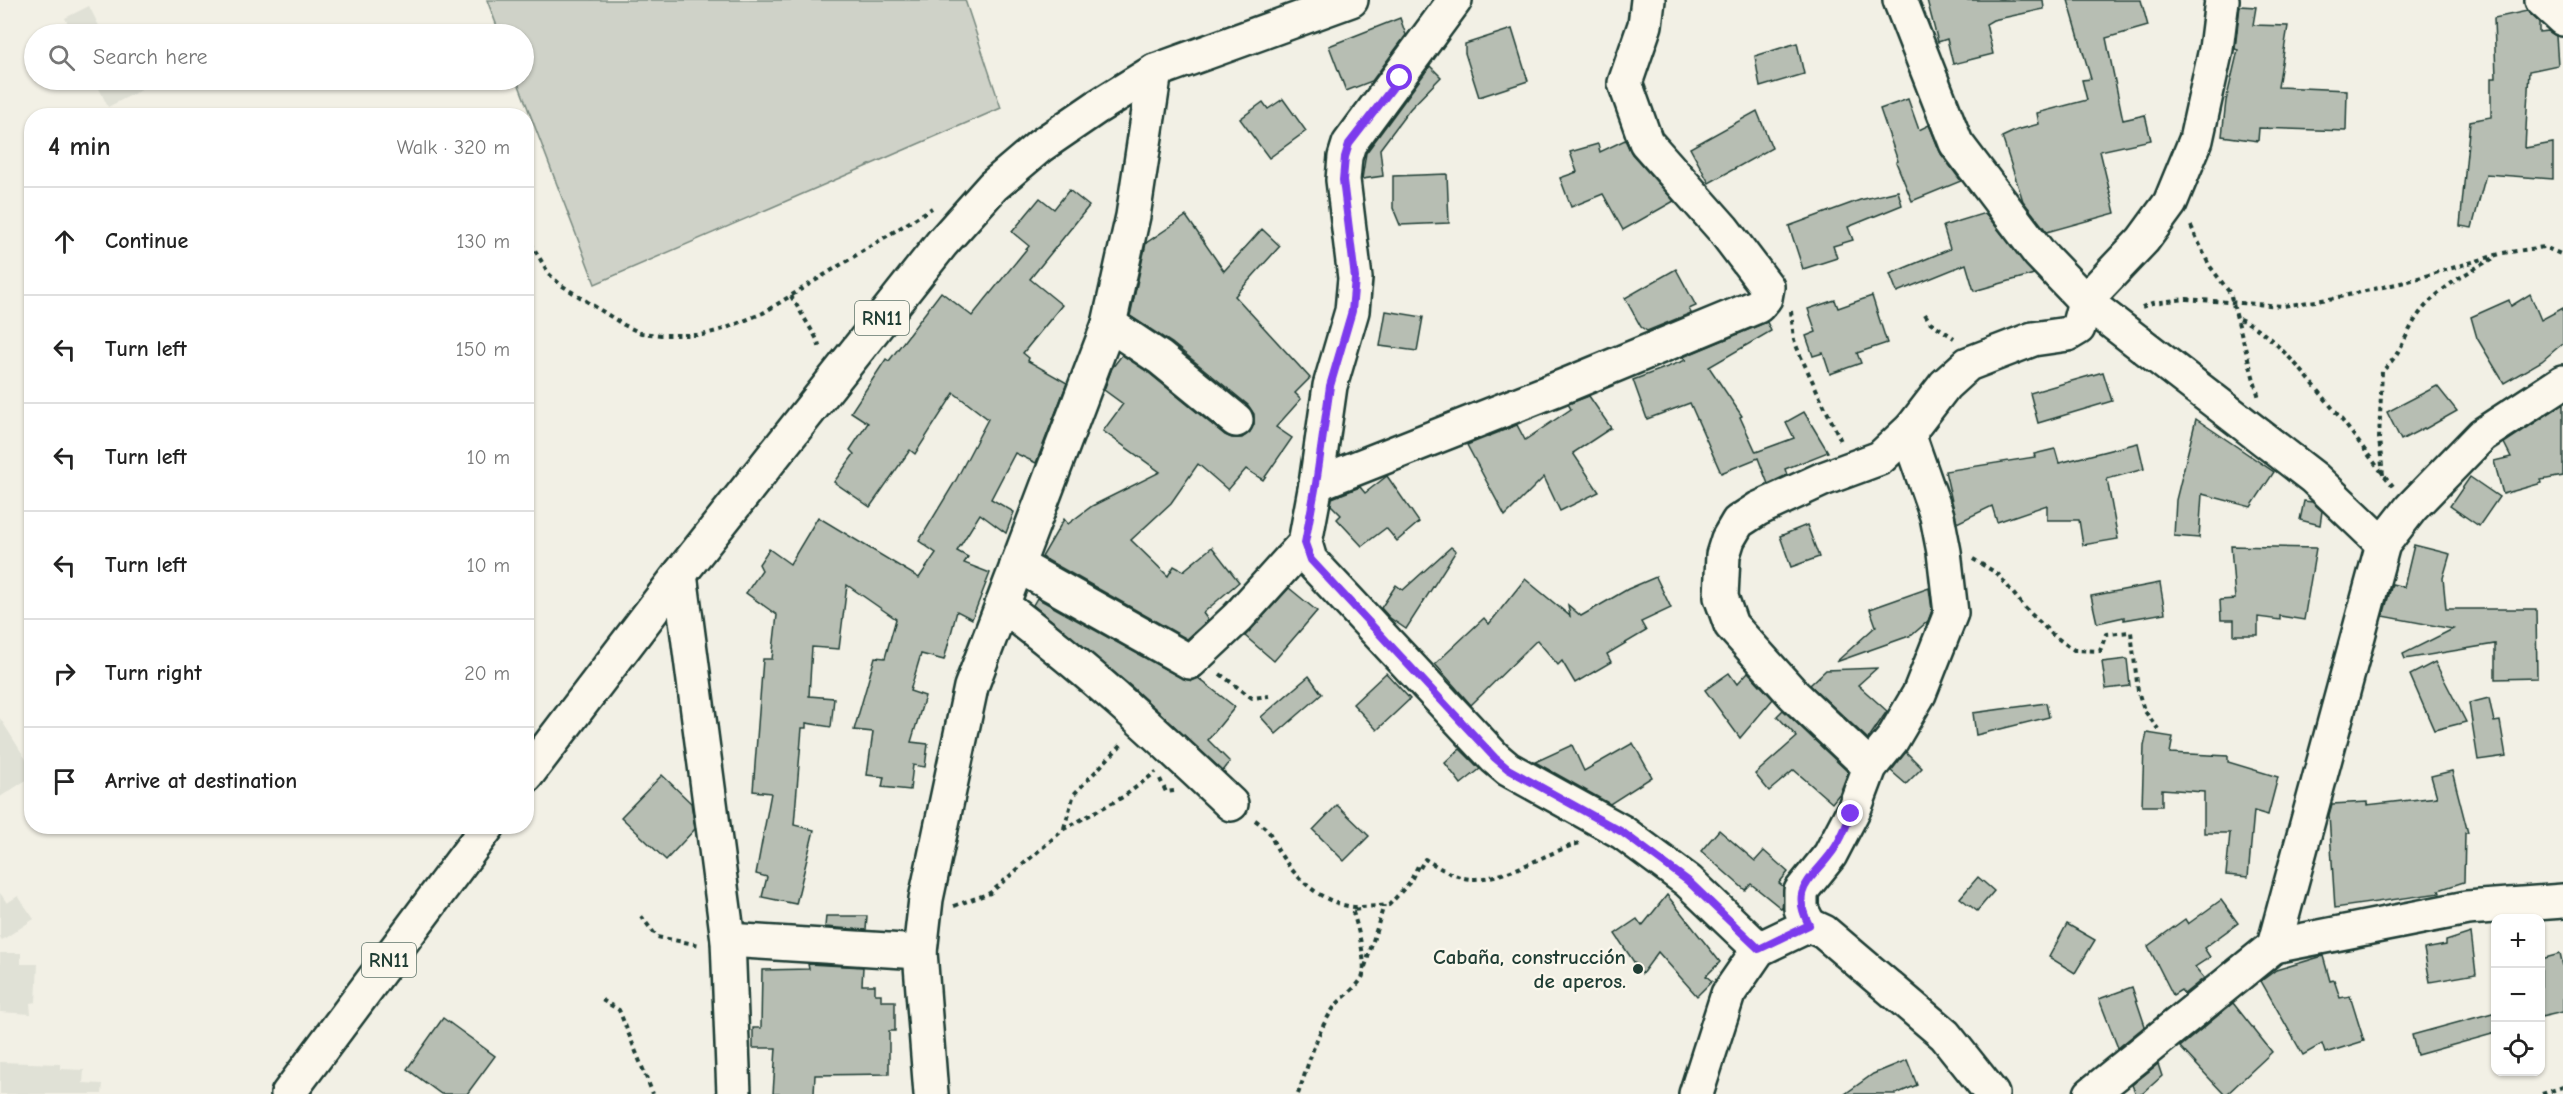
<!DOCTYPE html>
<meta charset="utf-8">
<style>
:root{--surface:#fff;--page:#f2f2f2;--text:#222;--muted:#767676;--line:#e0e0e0}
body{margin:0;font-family:"Comic Neue",sans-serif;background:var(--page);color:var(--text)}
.controls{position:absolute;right:18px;bottom:18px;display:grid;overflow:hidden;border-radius:12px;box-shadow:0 2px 4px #0004}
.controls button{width:54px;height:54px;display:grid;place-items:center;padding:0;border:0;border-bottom:2px solid var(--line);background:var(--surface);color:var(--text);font:30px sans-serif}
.stop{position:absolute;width:18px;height:18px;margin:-14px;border:4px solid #7c3aed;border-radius:50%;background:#fff}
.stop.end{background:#7c3aed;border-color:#fff;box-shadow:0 2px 6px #0008}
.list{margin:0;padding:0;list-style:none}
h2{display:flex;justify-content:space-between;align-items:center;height:78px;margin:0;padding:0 24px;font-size:26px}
h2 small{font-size:20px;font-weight:400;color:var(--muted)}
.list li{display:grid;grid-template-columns:39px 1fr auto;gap:18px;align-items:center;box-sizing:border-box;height:108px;padding:0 24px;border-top:2px solid var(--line)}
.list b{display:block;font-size:22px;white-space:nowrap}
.list em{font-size:20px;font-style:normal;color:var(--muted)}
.icon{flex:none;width:33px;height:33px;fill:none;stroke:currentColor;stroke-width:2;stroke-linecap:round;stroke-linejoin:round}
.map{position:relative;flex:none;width:2563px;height:1094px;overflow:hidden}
.search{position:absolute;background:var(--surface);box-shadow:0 2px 4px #0004;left:24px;top:24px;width:510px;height:66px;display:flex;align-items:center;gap:15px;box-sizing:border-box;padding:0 21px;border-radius:33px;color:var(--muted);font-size:22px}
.panel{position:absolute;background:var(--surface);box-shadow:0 2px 4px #0004;left:24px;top:108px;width:510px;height:726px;border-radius:24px}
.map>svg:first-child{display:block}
.built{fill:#e0e1d6}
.green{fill:#cfd2c8;stroke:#77887e;stroke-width:1.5}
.building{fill:#b7beb3;stroke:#1f3d34;stroke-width:1.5}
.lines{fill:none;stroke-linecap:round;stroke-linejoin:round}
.minor-casing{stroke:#1f3d34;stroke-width:38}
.major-casing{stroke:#1f3d34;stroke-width:38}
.path{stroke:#1f3d34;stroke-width:4;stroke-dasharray:4.5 4.5;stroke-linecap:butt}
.minor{stroke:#fbf7ec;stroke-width:33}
.major{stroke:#fbf7ec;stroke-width:33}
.route{stroke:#7c3aed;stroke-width:8}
.poi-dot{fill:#1f3d34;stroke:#fbf7ec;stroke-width:2}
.labels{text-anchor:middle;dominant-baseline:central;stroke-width:4.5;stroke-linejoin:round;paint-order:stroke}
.shield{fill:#fbf7ec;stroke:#61756b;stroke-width:1.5}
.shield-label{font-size:20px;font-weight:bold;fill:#1f3d34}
.poi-label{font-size:21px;font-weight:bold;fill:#1f3d34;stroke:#fbf7ec;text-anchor:end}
</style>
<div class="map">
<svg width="2563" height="1094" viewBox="0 0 2563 1094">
<rect width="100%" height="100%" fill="#f2f0e5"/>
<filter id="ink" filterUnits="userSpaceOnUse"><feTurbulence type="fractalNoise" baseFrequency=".0167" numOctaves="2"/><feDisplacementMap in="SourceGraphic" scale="12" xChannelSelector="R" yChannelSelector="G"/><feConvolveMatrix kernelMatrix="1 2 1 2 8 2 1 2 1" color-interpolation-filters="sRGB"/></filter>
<g filter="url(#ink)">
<g class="built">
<polygon points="89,6 103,34 73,34 65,18"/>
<polygon points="95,80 136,80 141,90 108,107"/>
<polygon points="0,718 32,769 31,777 0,797"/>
<polygon points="0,893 7,903 18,896 34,919 2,940 0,937"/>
<polygon points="0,953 21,953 21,964 38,964 36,1002 30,1003 31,1014 0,1012"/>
<polygon points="0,1062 60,1064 61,1069 84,1070 83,1083 103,1084 102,1094 0,1094"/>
</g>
<polygon class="green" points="487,0 965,0 1001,108 595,284 517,80 524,80 524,34 500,34"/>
<g class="building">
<polygon points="1927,0 2043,0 2044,9 1993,20 1986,24 1993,54 1953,64 1947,39 1938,42"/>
<polygon points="2068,0 2141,0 2148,26 2106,38 2123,120 2145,115 2151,140 2100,151 2115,213 2047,232 2023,201 2002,137 2017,130 2039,124 2037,113 2087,100 2082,80 2091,79"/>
<polygon points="2240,6 2256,7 2253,25 2288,26 2278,87 2347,90 2346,131 2259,128 2258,141 2222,136 2226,101 2238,50 2235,49"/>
<polygon points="2527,11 2539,22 2539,32 2548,31 2556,36 2558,65 2529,71 2525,148 2553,143 2553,179 2486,174 2472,228 2460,226 2470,121 2491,117 2491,78 2496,78 2494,18"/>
<polygon points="1400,18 1406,35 1372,81 1346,91 1329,46"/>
<polygon points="1512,29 1528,81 1479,97 1465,53 1465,44"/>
<polygon points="1797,43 1804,74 1760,87 1755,56"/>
<polygon points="1430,66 1441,77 1410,109 1380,149 1383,176 1362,179 1366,153"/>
<polygon points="1283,99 1306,131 1269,158 1240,119 1263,102 1268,109"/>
<polygon points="1908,99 1919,130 1929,125 1941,154 1961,181 1912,201 1896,162 1898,161 1880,109"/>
<polygon points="1757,111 1772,148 1709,183 1690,148"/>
<polygon points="1625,140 1632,154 1674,201 1623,230 1603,194 1571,207 1560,178 1577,172 1570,152 1598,144 1600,152"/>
<polygon points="1447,174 1449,223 1400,225 1393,208 1393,176"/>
<polygon points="1069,190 1089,206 1030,279 1062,305 1023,353 1029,358 1028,361 1067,383 1036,463 1015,453 991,499 1014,512 1006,533 980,514 957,551 968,557 964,563 990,573 972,619 957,611 944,660 921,654 910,691 925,696 911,742 928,744 925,767 913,765 910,790 882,787 884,777 867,775 873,732 854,730 875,657 885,658 896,619 847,585 839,649 812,647 809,696 834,698 831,727 806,723 806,728 802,728 794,825 814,830 796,904 762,897 767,877 756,874 771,793 753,791 763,659 772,659 777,615 746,593 762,570 759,564 769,549 790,564 818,517 919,578 936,553 919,541 956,480 988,419 954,393 915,454 910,450 870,507 834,482 854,454 850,450 868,423 851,412 886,359 889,361 941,292 972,316 1029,246 1012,232 1040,198 1054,209"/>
<polygon points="1898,191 1902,205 1848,227 1853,240 1833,246 1837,258 1803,269 1789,226 1860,200"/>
<polygon points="1985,213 2034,274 1974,291 1966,264 1897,292 1890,274 1950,249 1943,226"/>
<polygon points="1186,216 1224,271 1262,229 1280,246 1235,296 1310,378 1295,393 1301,399 1276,427 1292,438 1263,480 1246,469 1228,490 1198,464 1171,503 1131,540 1168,576 1174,566 1183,571 1212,547 1239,582 1203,613 1208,620 1187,639 1042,557 1064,519 1068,524 1092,506 1160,472 1103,431 1123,404 1104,390 1112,368 1122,355 1149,373 1225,435 1232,438 1242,438 1250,432 1254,424 1254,414 1248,405 1172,343 1130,316 1146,243"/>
<polygon points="1676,269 1696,306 1689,309 1691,313 1647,331 1641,327 1625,298"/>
<polygon points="2530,294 2541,320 2563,308 2563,343 2542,361 2504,383 2477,338 2471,317 2509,300 2511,306"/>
<polygon points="1872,296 1887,343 1857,353 1861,363 1830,374 1823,353 1813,356 1806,336 1816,332 1808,309 1835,300 1838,308"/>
<polygon points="1386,311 1423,317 1417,351 1380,346"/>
<polygon points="1767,322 1771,331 1709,367 1742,416 1740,417 1756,452 1794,438 1786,422 1804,412 1828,452 1785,469 1787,475 1768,484 1758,458 1721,473 1690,403 1647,419 1633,380 1686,360 1683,357"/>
<polygon points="2103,372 2112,401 2038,423 2030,393"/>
<polygon points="2437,386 2457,411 2425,429 2424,428 2401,440 2387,412"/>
<polygon points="1589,396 1611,428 1573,453 1599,492 1560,511 1544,477 1505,516 1467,445 1517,425 1525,440 1571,409 1568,404"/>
<polygon points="2563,404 2563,476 2541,480 2542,483 2503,494 2494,461 2511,457 2504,443"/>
<polygon points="2196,419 2274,472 2251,507 2202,494 2199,538 2174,536 2176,500"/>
<polygon points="2138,443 2144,469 2107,479 2118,539 2083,545 2079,520 2047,520 2047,505 1997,522 1992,506 1957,523 1945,471 2035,457 2034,454 2055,449 2059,463"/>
<polygon points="1387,476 1419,522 1397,541 1386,528 1362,546 1337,519 1341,515 1331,505 1332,498 1360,487 1365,493"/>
<polygon points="2470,477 2499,497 2479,526 2450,506"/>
<polygon points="2304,501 2312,502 2322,511 2320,525 2300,520"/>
<polygon points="1807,525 1819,557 1791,567 1780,536"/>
<polygon points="2414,545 2450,554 2443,578 2446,609 2536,609 2537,678 2495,679 2495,644 2405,659 2403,654 2453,629 2383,616 2392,584 2404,587"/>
<polygon points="2231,546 2316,548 2304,620 2280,616 2280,620 2258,617 2258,635 2234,635 2234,620 2221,620 2220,600 2235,599"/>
<polygon points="1451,547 1456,551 1406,629 1390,618 1381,608 1396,585 1403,590"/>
<polygon points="1656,577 1671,608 1641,622 1646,631 1607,654 1611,662 1575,683 1562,661 1558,665 1537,640 1471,705 1435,664 1484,618 1489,624 1525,579 1570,616 1568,605 1581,616 1628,589"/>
<polygon points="2160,583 2165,613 2124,620 2124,617 2097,623 2091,596"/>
<polygon points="1289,588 1317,611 1274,661 1245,636"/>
<polygon points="1929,588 1932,610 1928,621 1912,635 1836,662 1876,626 1870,609"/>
<polygon points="1037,598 1181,678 1192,681 1198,678 1235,707 1208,740 1230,762 1223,771 1132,687 1033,605"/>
<polygon points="2127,659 2130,686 2106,689 2102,662"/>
<polygon points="2435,662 2466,722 2434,730 2410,675"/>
<polygon points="1877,668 1858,685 1887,711 1868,739 1810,685 1826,670"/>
<polygon points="1748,672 1773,699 1740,738 1705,690 1729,673 1737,684"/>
<polygon points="1386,673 1410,699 1377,730 1353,704"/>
<polygon points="1309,676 1322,694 1276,734 1261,717"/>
<polygon points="2489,698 2494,722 2500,721 2506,756 2478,760 2469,703"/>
<polygon points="2046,703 2049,717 1976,735 1973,713"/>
<polygon points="1783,710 1848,772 1840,793 1832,803 1794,770 1769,791 1755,774 1797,737 1777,716"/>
<polygon points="2147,733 2173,737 2170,753 2228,756 2228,762 2278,777 2268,815 2254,811 2248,877 2226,875 2230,833 2204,833 2204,792 2162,789 2162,806 2142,806 2144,746"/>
<polygon points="1633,743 1652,777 1610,804 1535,762 1572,745 1584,771"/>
<polygon points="1460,749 1480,769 1461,784 1445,763"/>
<polygon points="1906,752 1922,768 1906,784 1891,771"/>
<polygon points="2452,771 2468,833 2465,833 2464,882 2439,890 2440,893 2335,908 2329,815 2332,804 2367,802 2367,805 2437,797 2431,776"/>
<polygon points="662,775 691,803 695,829 666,860 621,817"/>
<polygon points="1337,805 1369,836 1344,861 1313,830"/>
<polygon points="1719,830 1755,861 1764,851 1788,872 1779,883 1784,887 1782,909 1751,884 1745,890 1701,851"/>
<polygon points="1978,877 1994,891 1977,911 1960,898"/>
<polygon points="1667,895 1720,962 1706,976 1712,981 1697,996 1658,952 1642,974 1615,934 1637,919 1642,926"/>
<polygon points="2221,900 2238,923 2204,948 2210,957 2195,967 2204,978 2184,994 2181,990 2173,995 2148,946 2185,919 2188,924"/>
<polygon points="826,916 867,916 866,930 825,927"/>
<polygon points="2067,924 2095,940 2075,973 2049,957"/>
<polygon points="2471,933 2476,974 2430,982 2424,949 2446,945 2446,941"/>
<polygon points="2560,954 2563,967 2563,1012 2541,1017 2541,959"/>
<polygon points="2323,956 2330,981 2334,980 2340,998 2350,996 2364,1041 2325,1053 2322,1044 2303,1055 2261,981 2276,970"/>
<polygon points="808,964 863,967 862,985 875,985 875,994 881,994 881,1001 895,1001 895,1031 889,1031 889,1074 815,1075 814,1094 773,1094 776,1048 753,1048 753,1028 761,1028 762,970 809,969"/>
<polygon points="2132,987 2145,1026 2118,1048 2099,999"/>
<polygon points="2233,1003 2272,1052 2227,1094 2224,1094 2180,1047"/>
<polygon points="2496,1012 2496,1033 2417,1055 2412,1035"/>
<polygon points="443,1018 495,1056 467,1094 441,1094 407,1069"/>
<polygon points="1907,1060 1917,1085 1896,1094 1845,1094 1873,1074"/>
<polygon points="2158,1064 2162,1076 2142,1094 2136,1094 2132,1085"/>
</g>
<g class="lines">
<g class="minor-casing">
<g id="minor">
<polyline points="1455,0 1349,144 1345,157 1343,180 1355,278 1352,311 1330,386 1316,484 1305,543 1310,560 1495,758 1508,769 1622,832 1688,881 1759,949"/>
<polyline points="1900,0 1956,143 2039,253 2085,301 2314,478 2383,544"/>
<polyline points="2542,0 2563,19"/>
<polyline points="1109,324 1160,358 1236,420"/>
<polyline points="1316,484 1569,384 1758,306 1765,298 1767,287 1723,229 1646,142 1625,83 1645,25 1648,0"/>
<polyline points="1017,565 1190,662 1238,617 1305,543"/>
<polyline points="680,574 728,940 734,1094"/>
<path d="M1002,605c82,61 155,129 229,199"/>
<polyline points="1870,767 1794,695 1731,625 1721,597 1723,555 1728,539 1738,522 1758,509 1823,479 1880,458 1912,428"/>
<polyline points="1809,925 1801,909 1801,891 1830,855 1855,807 1870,767 1892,740 1919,694 1951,613 1944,552 1937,516 1910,439 1912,428 1945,385 1968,364 2033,339 2068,334 2078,328 2085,301 2143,240 2170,203 2196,140 2216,49 2222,0"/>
<polyline points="728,940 920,952"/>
<polyline points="2274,946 2467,908 2563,901"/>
<polyline points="931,1094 920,952 926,899 971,687 1109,324 1133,216 1155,71"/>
<polyline points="1696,1094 1728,994 1759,949 1809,925 1824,932 1945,1035 1992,1094"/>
<polyline points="2091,1094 2274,946 2383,544 2411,508 2482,435 2563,382"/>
</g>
</g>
<g class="major-casing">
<g id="major">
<polyline points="526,776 680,574 832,382 942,243 993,186 1040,146 1097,107 1155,71 1351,0"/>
<polyline points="288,1094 488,826"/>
</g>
</g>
<g class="path">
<polyline points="2191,226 2209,265 2230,293 2259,398"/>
<polyline points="526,235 549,274 561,285 624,325 641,333 661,335 702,335 724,329 763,313 932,208"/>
<polyline points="791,296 818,341 820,351"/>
<polyline points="2142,307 2152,303 2186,299 2283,306 2335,298 2405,282 2503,253 2544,247 2563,255"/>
<polyline points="1791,311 1794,340 1800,355 1842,443"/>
<polyline points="1925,314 1930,322 1954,338"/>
<path d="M2239,319c47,16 119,126 154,167"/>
<path d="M2383,475l-4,-36 3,-68c17,-14 22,-33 33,-51 17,-28 52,-48 81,-63"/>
<polyline points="1973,559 1998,574 2024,607 2053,635 2074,650 2100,651 2106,634 2131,632 2138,691 2144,710 2158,729"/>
<polyline points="1220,674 1252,698 1269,696"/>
<polyline points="1160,779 1166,792 1174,791"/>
<path d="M1255,820c20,14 13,14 24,32 17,27 45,53 77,55 11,0 22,-1 33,-2l21,-23 9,-18"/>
<polyline points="1064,828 1074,794 1123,743"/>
<path d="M1420,868l5,-9c13,8 31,20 48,20 38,-1 71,-26 107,-36"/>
<polyline points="954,906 990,893 1064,829 1123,797 1156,772"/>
<polyline points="641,916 657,937 700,945"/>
<polyline points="1365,967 1384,905"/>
<polyline points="602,1000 619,1010 653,1094"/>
<path d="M1298,1094c11,-30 18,-63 38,-89 8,-9 20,-17 26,-27 6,-11 -5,-56 -10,-68l10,-1"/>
<polyline points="2542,1094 2563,1087"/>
</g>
<use href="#minor" class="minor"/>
<use href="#major" class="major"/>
</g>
</g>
<g class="lines" filter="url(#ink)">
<path class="route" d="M1400,78l-51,66 -4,13 -2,23 12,98 -3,33 -22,75 -14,98 -11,59 6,17 184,198 13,11 114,63 66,49 71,68 50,-24c-18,-35 -1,-42 20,-69 10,-12 16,-27 22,-42"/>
</g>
<circle class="poi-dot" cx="1638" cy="969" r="6"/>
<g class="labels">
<g class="shield">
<rect x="855" y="301" width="54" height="34" rx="4.5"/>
<rect x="362" y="943" width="54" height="34" rx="4.5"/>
</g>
<g class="shield-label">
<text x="882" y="318">RN11</text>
<text x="389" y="960">RN11</text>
</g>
<g class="poi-label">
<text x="1626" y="957">Cabaña, construcción<tspan x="1626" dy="24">de aperos.</tspan></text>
</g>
</g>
</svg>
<div class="controls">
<button>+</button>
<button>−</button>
<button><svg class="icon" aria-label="locate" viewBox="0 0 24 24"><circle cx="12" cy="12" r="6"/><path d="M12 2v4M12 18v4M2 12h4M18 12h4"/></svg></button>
</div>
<div class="stop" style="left:1400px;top:78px"></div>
<div class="stop end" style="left:1851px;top:814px"></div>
<div class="search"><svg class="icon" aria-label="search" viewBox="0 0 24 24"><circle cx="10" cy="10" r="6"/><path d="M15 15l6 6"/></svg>Search here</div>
<section class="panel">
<h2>4 min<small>Walk · 320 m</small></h2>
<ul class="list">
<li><svg class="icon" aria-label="ahead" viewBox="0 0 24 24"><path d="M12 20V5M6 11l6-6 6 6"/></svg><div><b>Continue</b></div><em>130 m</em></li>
<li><svg class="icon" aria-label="left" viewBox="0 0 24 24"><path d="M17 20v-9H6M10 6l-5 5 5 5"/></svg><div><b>Turn left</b></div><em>150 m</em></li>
<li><svg class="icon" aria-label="left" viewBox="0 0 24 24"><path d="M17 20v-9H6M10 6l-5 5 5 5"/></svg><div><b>Turn left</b></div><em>10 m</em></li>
<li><svg class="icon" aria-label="left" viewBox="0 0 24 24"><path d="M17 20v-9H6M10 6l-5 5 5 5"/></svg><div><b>Turn left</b></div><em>10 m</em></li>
<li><svg class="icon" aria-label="right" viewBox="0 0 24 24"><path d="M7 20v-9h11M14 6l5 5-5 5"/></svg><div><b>Turn right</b></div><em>20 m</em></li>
<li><svg class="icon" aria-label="arrive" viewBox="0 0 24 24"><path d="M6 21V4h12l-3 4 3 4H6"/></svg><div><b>Arrive at destination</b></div></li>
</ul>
</section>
</div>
